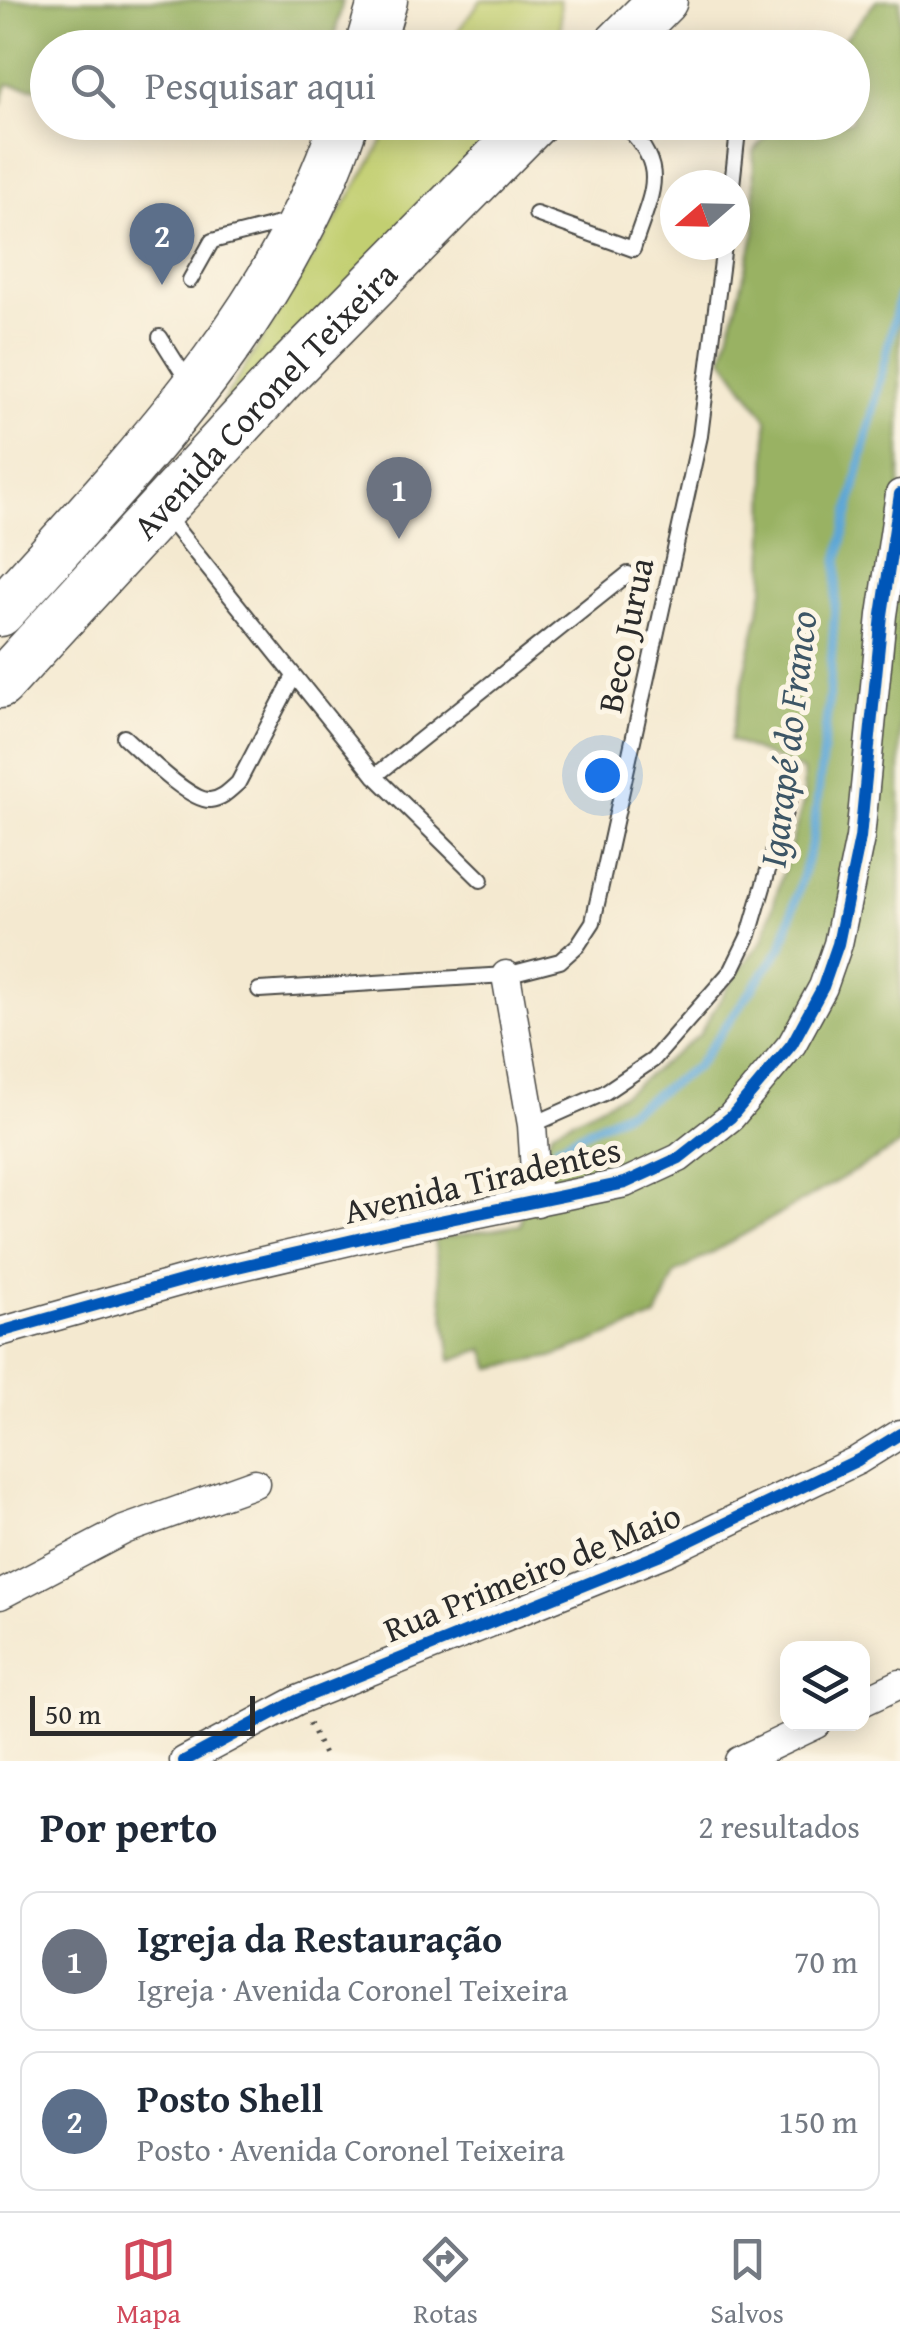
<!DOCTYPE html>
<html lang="pt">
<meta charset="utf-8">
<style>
:root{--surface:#fff;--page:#f2f2f3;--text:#1f2937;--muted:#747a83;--line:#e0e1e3;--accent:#d1495b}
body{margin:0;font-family:"Gentium Book Plus",serif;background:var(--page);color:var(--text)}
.controls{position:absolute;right:30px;bottom:30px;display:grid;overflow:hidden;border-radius:20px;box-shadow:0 5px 25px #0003}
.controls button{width:90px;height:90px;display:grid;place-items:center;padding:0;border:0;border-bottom:2px solid var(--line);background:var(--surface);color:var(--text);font:50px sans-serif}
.compass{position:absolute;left:660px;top:170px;width:90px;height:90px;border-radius:50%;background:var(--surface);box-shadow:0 5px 25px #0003;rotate:250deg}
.scale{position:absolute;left:30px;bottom:25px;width:225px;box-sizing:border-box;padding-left:10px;border:5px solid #2b2b2b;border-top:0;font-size:28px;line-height:35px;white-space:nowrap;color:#2b2b2b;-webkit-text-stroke:8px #fcf5e5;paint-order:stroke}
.you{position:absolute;left:602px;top:775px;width:35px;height:35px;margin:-25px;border:8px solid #fff;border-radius:50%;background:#1a73e8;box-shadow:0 0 0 15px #1a73e833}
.badge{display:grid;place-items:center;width:65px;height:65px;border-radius:50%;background:var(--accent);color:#fff;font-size:32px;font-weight:700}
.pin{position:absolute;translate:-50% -82px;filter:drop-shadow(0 2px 5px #0008)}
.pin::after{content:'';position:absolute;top:52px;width:35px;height:30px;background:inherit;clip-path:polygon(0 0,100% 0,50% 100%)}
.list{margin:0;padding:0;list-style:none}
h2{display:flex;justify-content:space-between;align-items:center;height:130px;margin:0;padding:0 40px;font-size:42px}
h2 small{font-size:32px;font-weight:400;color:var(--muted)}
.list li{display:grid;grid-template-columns:65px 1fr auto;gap:30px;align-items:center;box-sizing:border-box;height:140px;margin:0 20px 20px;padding:0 20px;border:2px solid var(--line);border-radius:20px}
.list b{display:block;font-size:38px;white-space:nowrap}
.list p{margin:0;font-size:32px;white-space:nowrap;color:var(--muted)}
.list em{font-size:32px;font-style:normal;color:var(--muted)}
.icon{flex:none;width:55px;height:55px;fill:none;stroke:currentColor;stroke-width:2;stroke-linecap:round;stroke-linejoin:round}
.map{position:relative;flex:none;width:900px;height:1761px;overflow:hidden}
.search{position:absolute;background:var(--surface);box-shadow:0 5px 25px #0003;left:30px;right:30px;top:30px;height:110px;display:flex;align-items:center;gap:25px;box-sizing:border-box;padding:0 35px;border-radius:55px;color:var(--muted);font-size:38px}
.sheet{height:450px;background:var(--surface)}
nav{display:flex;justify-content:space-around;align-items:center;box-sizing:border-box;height:140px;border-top:2px solid var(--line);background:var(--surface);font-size:28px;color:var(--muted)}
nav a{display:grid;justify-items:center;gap:5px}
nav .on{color:var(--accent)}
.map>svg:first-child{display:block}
.green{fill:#c2cf71;stroke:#767d4e;stroke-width:2.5}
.forest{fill:#99b263;stroke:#626e47;stroke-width:2.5}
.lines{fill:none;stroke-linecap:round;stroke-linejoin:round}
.stream{stroke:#5ea7d5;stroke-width:9}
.service-casing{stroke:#494844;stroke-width:18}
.minor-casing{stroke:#494844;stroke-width:31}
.trunk-casing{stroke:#494844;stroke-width:51}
.path{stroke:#494844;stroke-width:5;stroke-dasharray:2.5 8;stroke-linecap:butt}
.service{stroke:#fff;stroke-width:14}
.minor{stroke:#fff;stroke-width:28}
.trunk{stroke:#fff;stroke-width:48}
.cycleway-casing{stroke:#fcf5e5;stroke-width:19}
.cycleway{stroke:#0057b8;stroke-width:12}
.labels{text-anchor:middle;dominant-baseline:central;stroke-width:10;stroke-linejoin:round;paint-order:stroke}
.street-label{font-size:35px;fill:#2b2b2b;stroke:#fcf5e5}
.water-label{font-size:38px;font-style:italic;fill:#3d5666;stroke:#fcf5e5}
</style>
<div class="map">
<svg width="900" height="1761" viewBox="0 0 900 1761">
<rect width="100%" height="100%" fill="#fcf5e5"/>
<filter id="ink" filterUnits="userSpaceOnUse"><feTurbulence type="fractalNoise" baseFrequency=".01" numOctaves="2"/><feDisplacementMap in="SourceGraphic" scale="20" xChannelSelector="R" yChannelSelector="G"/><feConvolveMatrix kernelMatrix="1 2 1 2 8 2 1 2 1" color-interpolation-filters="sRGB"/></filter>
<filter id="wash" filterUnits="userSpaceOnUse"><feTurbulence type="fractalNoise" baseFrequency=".0048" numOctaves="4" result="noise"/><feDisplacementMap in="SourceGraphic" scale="40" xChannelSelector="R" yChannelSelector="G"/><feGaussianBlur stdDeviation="2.25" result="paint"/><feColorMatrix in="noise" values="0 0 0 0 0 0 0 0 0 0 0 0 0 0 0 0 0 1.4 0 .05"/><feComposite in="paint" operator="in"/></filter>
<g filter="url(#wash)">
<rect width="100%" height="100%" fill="#f4e9d0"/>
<g class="green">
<polygon points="481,0 560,0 561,27 550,47 446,47"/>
<polygon points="392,123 504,123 203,435 371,162"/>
</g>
<g class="forest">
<polygon points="0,0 343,0 332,47 48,48 47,90 7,84 0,106"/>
<polygon points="877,0 900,0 900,1145 675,1274 657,1317 552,1357 491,1368 484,1349 451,1360 434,1239 520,1225 526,1180 553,1130 625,1093 699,1035 735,975 763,940 804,800 803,771 730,740 764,589 767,419 723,358 755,232 753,152 777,123 852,122 852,48 838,47"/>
</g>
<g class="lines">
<polyline class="stream" points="557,1146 643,1103 697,1066 782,947 813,839 829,697 838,560 900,295"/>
</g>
</g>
<g filter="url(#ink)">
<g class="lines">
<g class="service-casing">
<g id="service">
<polyline points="732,185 739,122"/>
<path d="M536,214l97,35c18,-58 39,-80 -12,-127"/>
<polyline points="190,280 212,241 291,221"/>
<polyline points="160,337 189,383"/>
<polyline points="166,516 375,776 628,574"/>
<path d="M124,737c17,15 65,64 86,63 12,-1 20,-10 28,-17l56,-107"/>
<polyline points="375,776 481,880"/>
<polyline points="259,990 506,975 560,961 578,945 593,922 700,436 724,245"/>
<polyline points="532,1125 604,1093 653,1060 732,970 749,935 790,795"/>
</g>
</g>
<g class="minor-casing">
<g id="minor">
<polyline points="506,975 532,1125 537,1202"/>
<polyline points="0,1332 199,1276 396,1230 625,1183 679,1158 731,1117 792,1044 823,987 838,944 860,838 882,615 900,494"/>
<polyline points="0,1595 124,1530 255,1483"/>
<polyline points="862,1702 900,1684"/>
<polyline points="184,1761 298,1700 666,1552 858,1460 900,1434"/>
<polyline points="739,1761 817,1724"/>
</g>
</g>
<g class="trunk-casing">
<g id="trunk">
<polyline points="369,48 383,0"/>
<polyline points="615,48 663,0"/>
<path d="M0,612c133,-147 281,-297 344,-490"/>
<path id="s1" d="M0,684l283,-308 251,-254"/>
</g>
</g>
<polyline class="path" points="309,1723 327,1761"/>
<use href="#service" class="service"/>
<use href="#minor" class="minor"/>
<use href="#trunk" class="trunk"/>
<g class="cycleway-casing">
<g id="cycleway">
<polyline points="0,1332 199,1276 396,1230 625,1183 679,1158 731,1117 792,1044 823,987 838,944 860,838 882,615 900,494"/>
<polyline points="184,1761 298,1700 666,1552 858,1460 900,1434"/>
</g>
</g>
<use href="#cycleway" class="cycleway"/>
</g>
</g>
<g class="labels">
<g class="street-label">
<text stroke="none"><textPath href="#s1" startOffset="388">Avenida Coronel Teixeira</textPath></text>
<text transform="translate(625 635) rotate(-78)">Beco Jurua</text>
<text transform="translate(482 1180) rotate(-13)">Avenida Tiradentes</text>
<text transform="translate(532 1572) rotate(-22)">Rua Primeiro de Maio</text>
</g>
<g class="water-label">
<text transform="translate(787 739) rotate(-83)">Igarapé do Franco</text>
</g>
</g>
</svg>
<div class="controls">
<button><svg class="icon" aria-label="layers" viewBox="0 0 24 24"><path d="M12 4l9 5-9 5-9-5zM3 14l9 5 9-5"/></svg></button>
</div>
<svg class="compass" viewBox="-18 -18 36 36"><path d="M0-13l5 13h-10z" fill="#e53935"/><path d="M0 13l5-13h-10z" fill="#747a83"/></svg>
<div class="scale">50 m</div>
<div class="you"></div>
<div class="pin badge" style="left:399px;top:539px;background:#6b7280">1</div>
<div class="pin badge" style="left:162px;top:285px;background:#5c6f8a">2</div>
<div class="search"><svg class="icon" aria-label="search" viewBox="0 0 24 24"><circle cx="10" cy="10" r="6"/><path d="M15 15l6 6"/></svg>Pesquisar aqui</div>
</div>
<section class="sheet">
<h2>Por perto<small>2 resultados</small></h2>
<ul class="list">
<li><span class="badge" style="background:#6b7280">1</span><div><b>Igreja da Restauração</b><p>Igreja · Avenida Coronel Teixeira</p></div><em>70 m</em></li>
<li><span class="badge" style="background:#5c6f8a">2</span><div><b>Posto Shell</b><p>Posto · Avenida Coronel Teixeira</p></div><em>150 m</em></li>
</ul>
</section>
<nav>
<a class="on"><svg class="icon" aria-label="map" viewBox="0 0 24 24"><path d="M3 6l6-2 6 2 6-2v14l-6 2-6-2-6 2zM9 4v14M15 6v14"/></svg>Mapa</a>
<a><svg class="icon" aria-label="directions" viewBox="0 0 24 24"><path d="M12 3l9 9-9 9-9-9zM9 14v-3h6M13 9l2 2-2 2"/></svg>Rotas</a>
<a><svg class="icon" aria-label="saved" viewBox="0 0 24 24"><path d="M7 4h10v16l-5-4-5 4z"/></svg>Salvos</a>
</nav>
